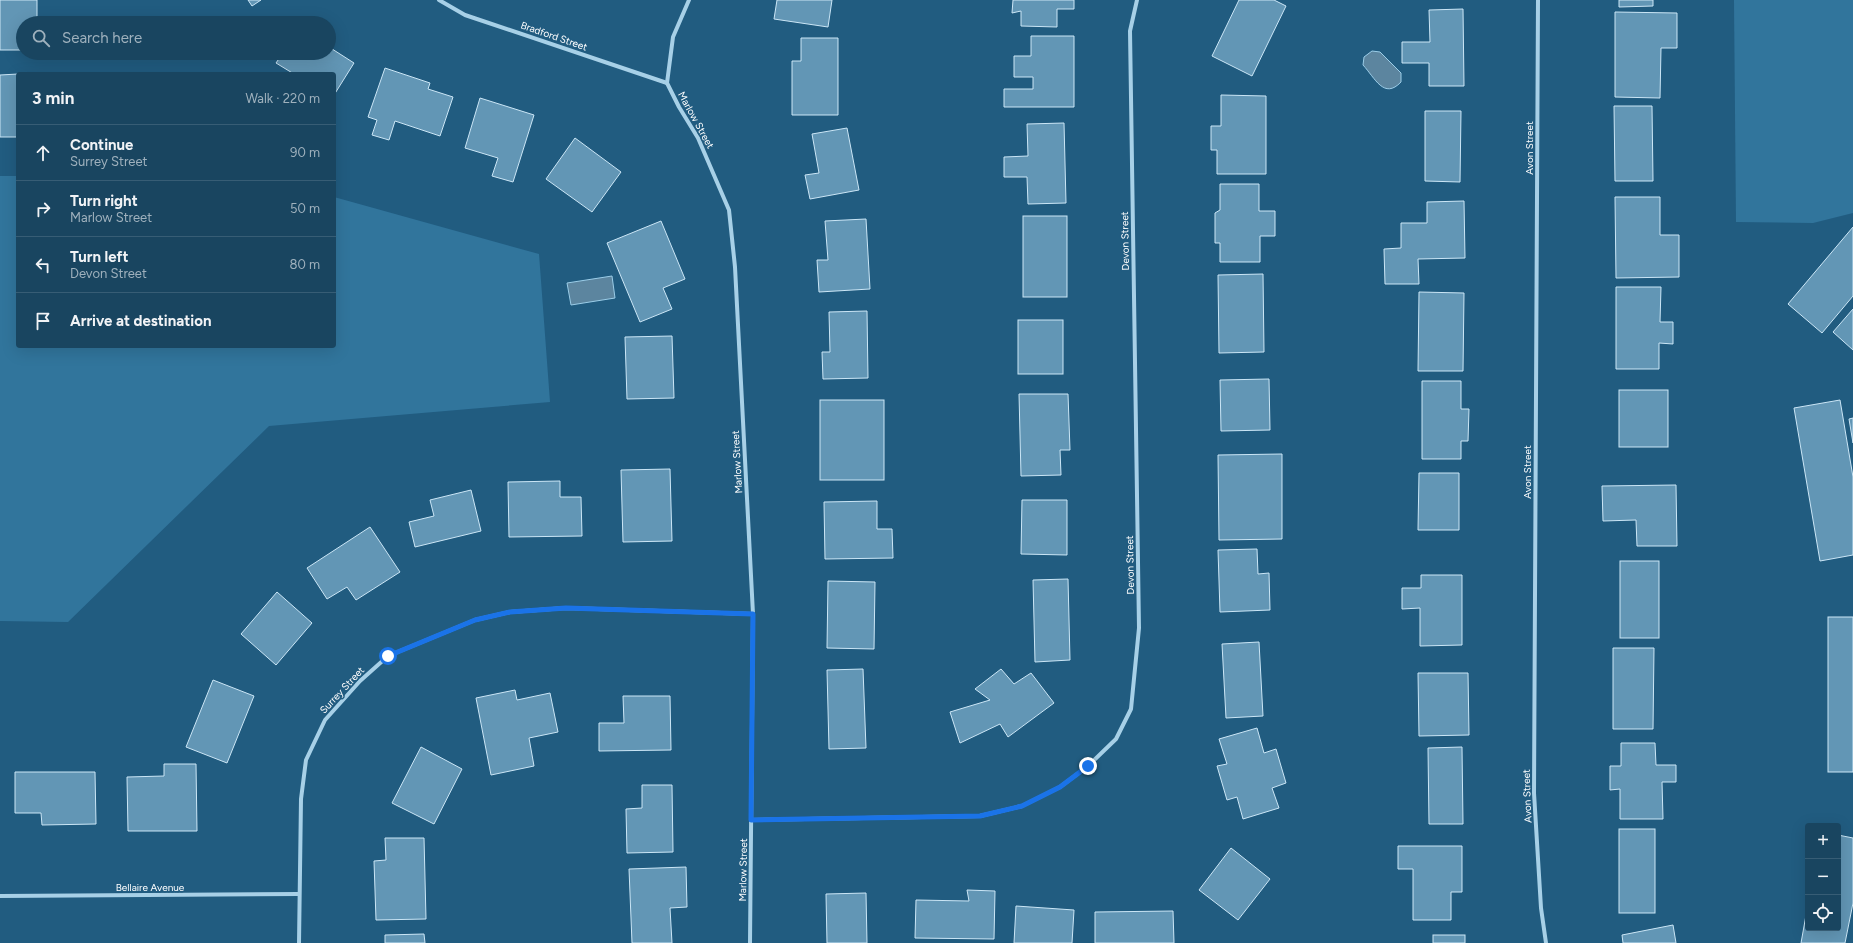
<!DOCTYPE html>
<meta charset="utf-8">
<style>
:root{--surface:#194560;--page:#264f69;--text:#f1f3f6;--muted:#9fb1bd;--line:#375d75}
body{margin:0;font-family:Figtree,sans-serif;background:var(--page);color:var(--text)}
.controls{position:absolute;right:12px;bottom:12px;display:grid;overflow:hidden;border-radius:4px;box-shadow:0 4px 16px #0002}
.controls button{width:36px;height:36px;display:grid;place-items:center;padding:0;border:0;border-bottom:1px solid var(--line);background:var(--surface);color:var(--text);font:20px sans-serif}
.stop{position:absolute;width:12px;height:12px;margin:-9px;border:3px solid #1a73e8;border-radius:50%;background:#fff}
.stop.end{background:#1a73e8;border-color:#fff;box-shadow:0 1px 4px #0008}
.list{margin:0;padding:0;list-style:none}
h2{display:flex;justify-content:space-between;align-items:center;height:52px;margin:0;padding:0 16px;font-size:17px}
h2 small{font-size:13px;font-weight:400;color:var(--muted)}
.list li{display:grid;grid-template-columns:26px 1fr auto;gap:12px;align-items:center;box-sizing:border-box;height:56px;padding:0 16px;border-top:1px solid var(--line)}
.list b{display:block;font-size:15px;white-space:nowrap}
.list p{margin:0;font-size:13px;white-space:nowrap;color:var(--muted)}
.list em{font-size:13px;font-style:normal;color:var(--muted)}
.icon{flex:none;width:22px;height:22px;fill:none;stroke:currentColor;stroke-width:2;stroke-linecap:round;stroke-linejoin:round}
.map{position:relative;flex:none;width:1853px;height:943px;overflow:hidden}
.search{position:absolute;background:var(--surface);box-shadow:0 4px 16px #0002;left:16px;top:16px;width:320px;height:44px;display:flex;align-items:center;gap:10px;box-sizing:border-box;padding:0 14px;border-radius:22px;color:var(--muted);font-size:15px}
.panel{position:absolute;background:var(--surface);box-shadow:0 4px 16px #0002;left:16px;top:72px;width:320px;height:276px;border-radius:4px}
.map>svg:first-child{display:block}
.green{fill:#31759c}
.water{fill:#5c859f;stroke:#9bcde8}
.building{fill:#6296b5;stroke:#cbe6f6}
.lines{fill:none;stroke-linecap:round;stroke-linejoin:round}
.street{stroke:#a7d0e7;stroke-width:4}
.route{stroke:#1a73e8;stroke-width:5}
.labels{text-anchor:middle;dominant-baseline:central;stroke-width:3;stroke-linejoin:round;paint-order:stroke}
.street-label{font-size:10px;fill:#fff;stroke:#215c80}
</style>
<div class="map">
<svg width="1853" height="943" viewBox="0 0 1853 943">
<rect width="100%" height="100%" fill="#215c80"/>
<g class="green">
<polygon points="1734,0 1853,0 1853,213 1813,223 1736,222"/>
<polygon points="0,176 18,176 18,346 334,346 334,197 539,254 550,402 269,426 68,622 0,621"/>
</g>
<g class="water">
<path d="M1372,51l8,1 21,21v9c-17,18 -26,-4 -38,-17l1,-8z"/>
<polygon points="612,276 615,298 571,305 567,283"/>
</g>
<g class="building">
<polygon points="0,0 37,0 37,23 23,23 23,50 0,50"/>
<polygon points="248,0 261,0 252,6"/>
<polygon points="777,0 832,0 828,27 774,19"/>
<polygon points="1013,0 1074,0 1074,9 1057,9 1057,27 1021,26 1021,11 1012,13"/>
<polygon points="1239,0 1274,0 1286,6 1252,76 1212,56"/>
<polygon points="1619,0 1653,0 1653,6 1619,7"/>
<polygon points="1463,9 1464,86 1429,86 1429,63 1402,63 1402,42 1430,42 1429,10"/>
<polygon points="1615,12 1677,13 1677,48 1661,48 1660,98 1615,97"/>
<polygon points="329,34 335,37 329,46"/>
<polygon points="1031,36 1074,36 1074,107 1004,107 1004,89 1033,89 1033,77 1014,77 1014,56 1031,56"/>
<polygon points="801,38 838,38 838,115 792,115 792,61 801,61"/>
<polygon points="329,47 354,63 334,95 334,74 294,74 276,63 283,53 329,53"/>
<polygon points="385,68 430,83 428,89 453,97 440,136 395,121 389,140 372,135 377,120 368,117"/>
<polygon points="18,74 18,137 0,137 0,75"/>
<polygon points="1221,95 1266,96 1266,174 1217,174 1217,150 1211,150 1211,126 1221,126"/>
<polygon points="480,98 534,115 513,182 492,176 498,158 465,148"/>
<polygon points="1614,106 1652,106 1653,181 1615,181"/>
<polygon points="1425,111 1461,111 1460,182 1425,181"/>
<polygon points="1064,123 1066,203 1028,204 1027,177 1004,177 1004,157 1028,156 1027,124"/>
<polygon points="847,128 859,190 810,199 805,175 819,173 812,134"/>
<polygon points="575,138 621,172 592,212 546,179"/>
<polygon points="1220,184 1259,184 1259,211 1275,211 1275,236 1260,236 1260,262 1220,262 1220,243 1215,243 1215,213 1220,210"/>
<polygon points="1615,197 1660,197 1660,235 1679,235 1679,277 1616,278"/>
<polygon points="1464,201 1465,258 1418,259 1419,284 1385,284 1384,249 1401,248 1401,223 1427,223 1427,202"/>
<rect x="1023" y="216" width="44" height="81"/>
<polygon points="866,219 870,289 819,292 817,260 828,260 825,221"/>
<polygon points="661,221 685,279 663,288 672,309 640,322 607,243"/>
<polygon points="1853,227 1853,296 1822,333 1788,304"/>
<polygon points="1263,274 1264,352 1219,353 1218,275"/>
<polygon points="1616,287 1661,287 1660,322 1673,322 1673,344 1659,343 1659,369 1616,369"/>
<polygon points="1419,292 1464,293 1463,371 1418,371"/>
<polygon points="1853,309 1853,350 1833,332"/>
<polygon points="867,311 868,378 823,379 822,352 830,352 829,312"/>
<rect x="1018" y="320" width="45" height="54"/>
<polygon points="672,336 674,398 627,399 625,337"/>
<polygon points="1269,379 1270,430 1221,431 1220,380"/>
<polygon points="1422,381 1461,381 1461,409 1469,409 1468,441 1461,441 1461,459 1422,459"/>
<rect x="1619" y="390" width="49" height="57"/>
<polygon points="1019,394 1068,394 1070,450 1060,450 1061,475 1021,476"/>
<rect x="820" y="400" width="64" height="80"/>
<polygon points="1840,400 1853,477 1853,555 1820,561 1794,408"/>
<polygon points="1853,418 1853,443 1849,419"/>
<polygon points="1282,454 1282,539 1219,540 1218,455"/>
<polygon points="670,469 672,541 623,542 621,470"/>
<polygon points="1419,473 1459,473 1459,530 1418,530"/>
<polygon points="560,481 560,497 581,497 582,536 509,537 508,482"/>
<polygon points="1676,485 1677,546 1637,546 1636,520 1603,521 1602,486"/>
<polygon points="471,490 481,531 415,547 409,522 434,516 430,500"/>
<polygon points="1022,500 1067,500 1067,555 1021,554"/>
<polygon points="877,501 877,529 892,529 893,558 825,559 824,502"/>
<polygon points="370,527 400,572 356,600 347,587 327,599 307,568"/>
<polygon points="1257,549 1258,574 1269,573 1270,610 1220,612 1218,550"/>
<rect x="1620" y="561" width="39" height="77"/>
<polygon points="1421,575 1462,575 1462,645 1420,646 1420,608 1402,609 1402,588 1421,588"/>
<polygon points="1068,579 1070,660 1035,662 1033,580"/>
<polygon points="828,581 875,582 874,649 827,648"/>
<polygon points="277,592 312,623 276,665 241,634"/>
<rect x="1828" y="617" width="25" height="155"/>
<polygon points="1259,642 1263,716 1226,718 1222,644"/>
<polygon points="1613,648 1654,648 1653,729 1613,729"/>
<polygon points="863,669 866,748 829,749 827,670"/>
<polygon points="1001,669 1014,684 1031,673 1054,703 1008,737 1000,724 960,743 950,712 990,700 975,689"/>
<polygon points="1418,673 1468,673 1469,735 1419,736"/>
<polygon points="213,680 254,696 227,763 186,747"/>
<polygon points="515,690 517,700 550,693 558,732 529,738 534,766 491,775 476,698"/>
<polygon points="623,696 670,696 671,750 599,751 599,723 624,723"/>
<polygon points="1257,728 1264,753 1276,749 1286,783 1272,788 1279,808 1243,819 1237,797 1227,800 1217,766 1227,764 1219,739"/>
<polygon points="1621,743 1655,743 1656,765 1676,765 1676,782 1662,782 1663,819 1620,819 1620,789 1610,790 1610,766 1621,766"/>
<polygon points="421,747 462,769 434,824 392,803"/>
<polygon points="1462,747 1463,824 1429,824 1428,748"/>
<polygon points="164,764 196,764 197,831 128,831 127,777 164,776"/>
<polygon points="15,772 95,772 96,824 42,825 41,813 15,813"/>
<polygon points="642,785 672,785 673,852 627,853 626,809 642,808"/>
<rect x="1619" y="829" width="36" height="84"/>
<polygon points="1838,835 1853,838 1853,903 1845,943 1801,943 1808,904 1808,928 1838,928"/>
<polygon points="385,838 424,838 426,919 376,920 374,861 386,860"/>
<polygon points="1398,846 1462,846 1462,892 1451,892 1451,920 1413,920 1413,869 1398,869"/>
<polygon points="1231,848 1270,879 1238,920 1199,890"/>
<polygon points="686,867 687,907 670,908 672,943 632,943 629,869"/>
<polygon points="967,890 995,891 994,939 915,938 916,900 969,901"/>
<polygon points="866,893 867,943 827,943 826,894"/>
<polygon points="1016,906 1074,910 1072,943 1014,943"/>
<polygon points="1173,911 1174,943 1095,943 1095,912"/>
<polygon points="1673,925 1676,943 1623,943 1622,935"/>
<polygon points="424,934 425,943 385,943 385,935"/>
<rect x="1433" y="935" width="32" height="8"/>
</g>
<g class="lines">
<g class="street">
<polyline points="439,0 465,15 667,83"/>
<polyline points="689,0 673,37 667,83 679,107 698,138 729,210 735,267 753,614 750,943"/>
<polyline points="1538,0 1534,793 1541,908 1546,943"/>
<polyline points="751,820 980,816 1022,806 1060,787 1088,766 1116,739 1131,709 1139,628 1130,31 1137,0"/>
<polyline points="0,896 299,894"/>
<polyline points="299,943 301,799 306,760 325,720 360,681 388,656 475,620 510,612 566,608 753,614"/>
</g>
</g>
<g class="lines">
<polyline class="route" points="388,656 475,620 510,612 566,608 753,614 751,820 980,816 1022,806 1060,787 1088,766"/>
</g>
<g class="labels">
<g class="street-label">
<text transform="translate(554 36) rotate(19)">Bradford Street</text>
<text transform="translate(696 120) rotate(61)">Marlow Street</text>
<text transform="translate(1529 148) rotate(-90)">Avon Street</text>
<text transform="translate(1125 241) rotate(-91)">Devon Street</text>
<text transform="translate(737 462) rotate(-93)">Marlow Street</text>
<text transform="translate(1527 472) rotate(-90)">Avon Street</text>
<text transform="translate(1130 565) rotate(-91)">Devon Street</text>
<text transform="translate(342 690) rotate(-47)">Surrey Street</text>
<text transform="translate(1527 796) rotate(-92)">Avon Street</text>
<text transform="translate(743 870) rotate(-89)">Marlow Street</text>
<text x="150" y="887">Bellaire Avenue</text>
</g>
</g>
</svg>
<div class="controls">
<button>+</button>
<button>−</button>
<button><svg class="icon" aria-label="locate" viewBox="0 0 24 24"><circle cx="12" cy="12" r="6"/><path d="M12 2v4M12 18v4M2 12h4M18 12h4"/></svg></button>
</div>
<div class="stop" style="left:388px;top:656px"></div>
<div class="stop end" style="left:1088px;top:766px"></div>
<div class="search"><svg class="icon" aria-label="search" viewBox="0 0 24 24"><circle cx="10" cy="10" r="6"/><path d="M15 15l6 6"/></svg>Search here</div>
<section class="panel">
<h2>3 min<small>Walk · 220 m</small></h2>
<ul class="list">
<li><svg class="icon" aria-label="ahead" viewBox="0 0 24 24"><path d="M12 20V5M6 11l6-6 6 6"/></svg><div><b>Continue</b><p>Surrey Street</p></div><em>90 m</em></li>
<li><svg class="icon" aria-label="right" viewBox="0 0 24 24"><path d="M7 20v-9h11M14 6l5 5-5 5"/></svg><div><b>Turn right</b><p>Marlow Street</p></div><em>50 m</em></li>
<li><svg class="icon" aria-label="left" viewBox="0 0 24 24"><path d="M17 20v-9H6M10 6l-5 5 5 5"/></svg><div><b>Turn left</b><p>Devon Street</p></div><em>80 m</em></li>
<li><svg class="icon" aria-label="arrive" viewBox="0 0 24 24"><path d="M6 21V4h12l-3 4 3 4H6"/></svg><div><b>Arrive at destination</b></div></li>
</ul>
</section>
</div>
